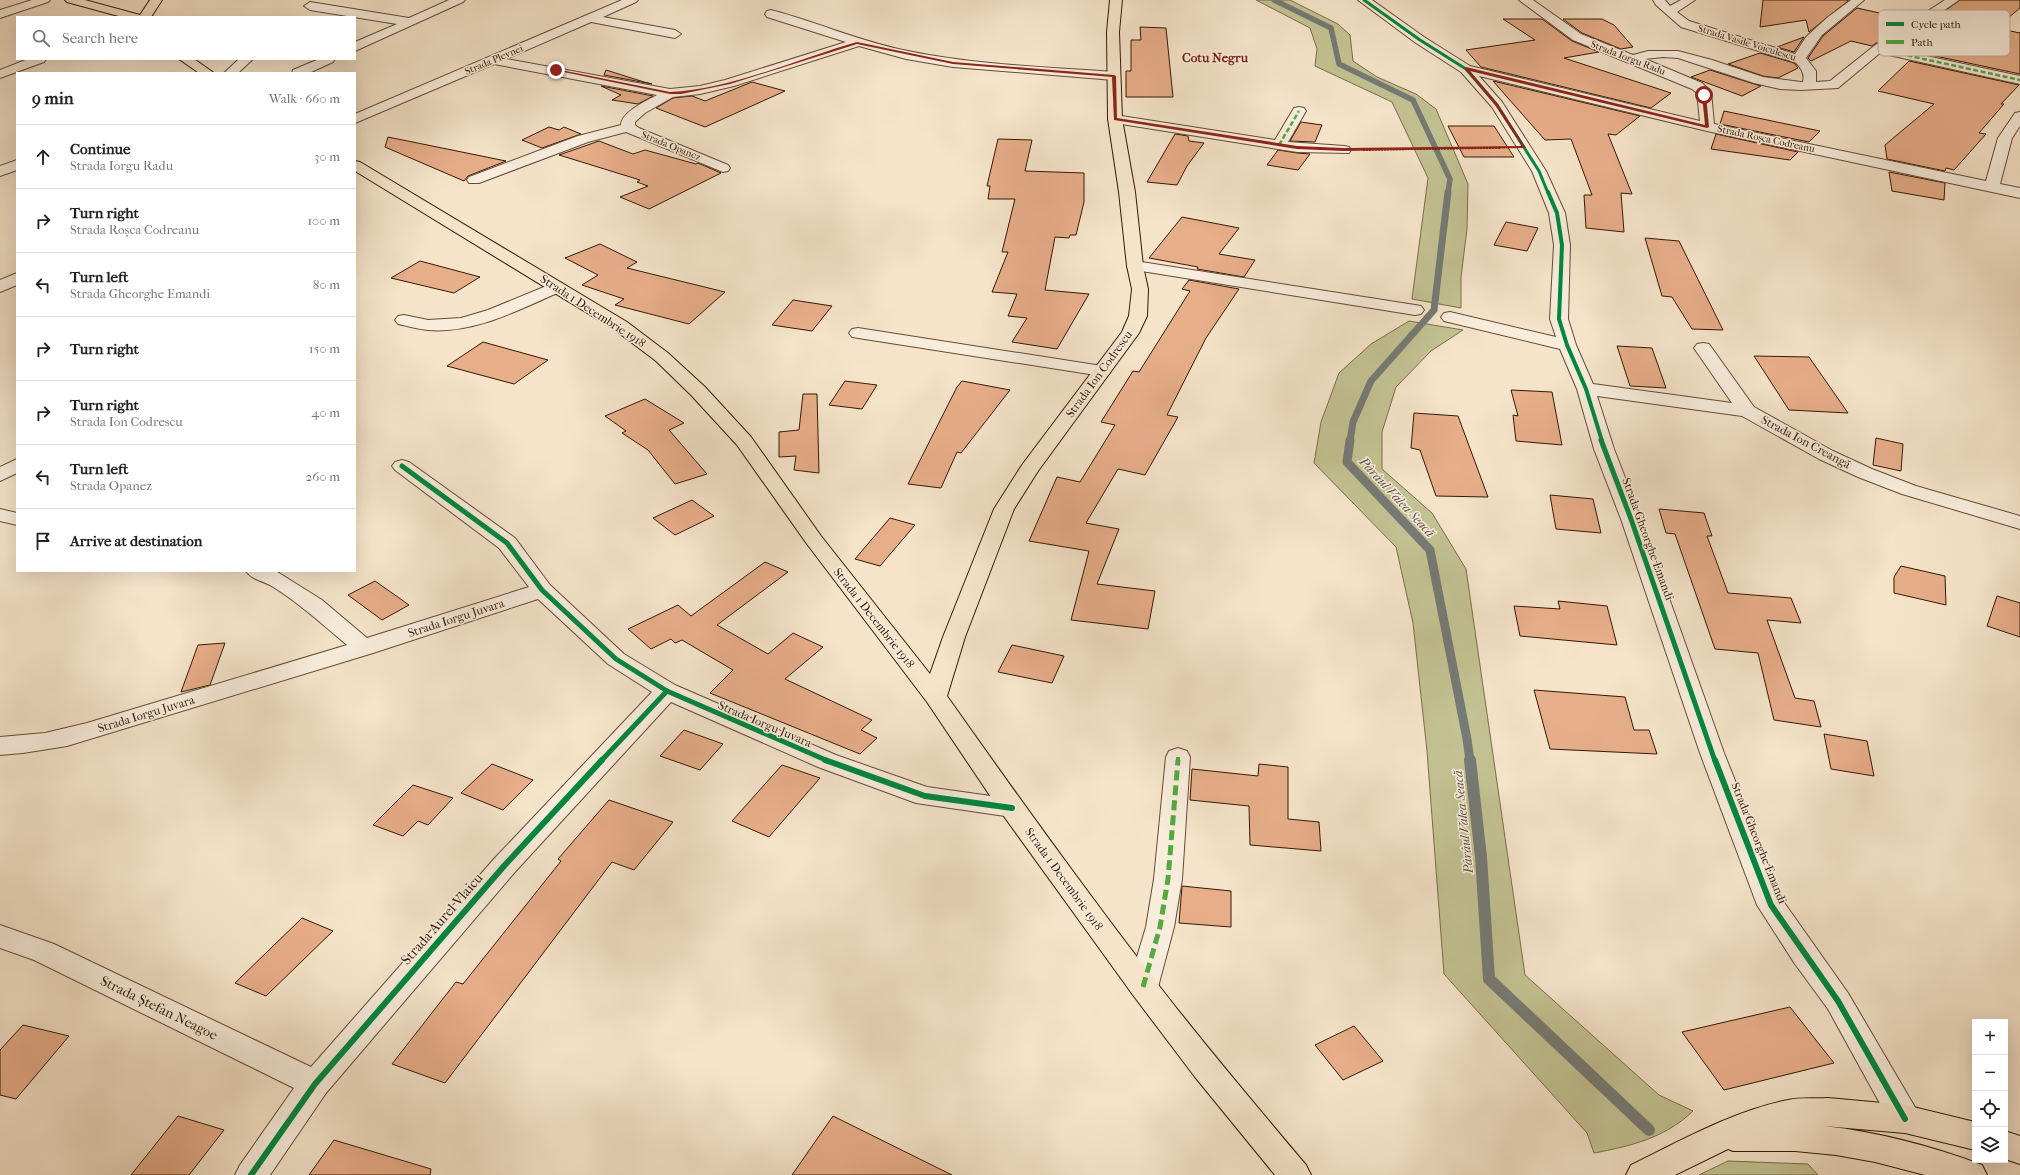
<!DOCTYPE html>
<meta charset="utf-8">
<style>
:root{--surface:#fff;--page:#f2f2f2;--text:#202124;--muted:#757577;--line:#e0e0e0}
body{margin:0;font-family:"IM FELL French Canon",serif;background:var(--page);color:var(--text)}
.controls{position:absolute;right:12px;bottom:12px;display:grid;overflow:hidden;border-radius:0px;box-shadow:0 4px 16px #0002}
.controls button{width:36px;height:36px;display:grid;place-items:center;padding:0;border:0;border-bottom:1px solid var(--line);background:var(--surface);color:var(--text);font:20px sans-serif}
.stop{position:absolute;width:12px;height:12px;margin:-9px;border:3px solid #8f2418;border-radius:50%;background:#fff}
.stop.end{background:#8f2418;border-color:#fff;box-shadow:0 1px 4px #0008}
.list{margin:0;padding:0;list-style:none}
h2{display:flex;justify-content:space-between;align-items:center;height:52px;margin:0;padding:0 16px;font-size:17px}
h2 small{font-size:13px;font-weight:400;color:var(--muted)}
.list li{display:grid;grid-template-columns:26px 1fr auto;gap:12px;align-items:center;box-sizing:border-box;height:64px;padding:0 16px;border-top:1px solid var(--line)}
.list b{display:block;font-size:15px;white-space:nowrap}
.list p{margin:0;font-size:13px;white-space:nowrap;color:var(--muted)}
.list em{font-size:13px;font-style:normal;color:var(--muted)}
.icon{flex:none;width:22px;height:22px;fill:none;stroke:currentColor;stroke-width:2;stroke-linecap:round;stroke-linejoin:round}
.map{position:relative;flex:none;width:2020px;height:1175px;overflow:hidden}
.search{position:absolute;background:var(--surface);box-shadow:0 4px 16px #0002;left:16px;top:16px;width:340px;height:44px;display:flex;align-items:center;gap:10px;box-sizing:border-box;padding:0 14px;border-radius:0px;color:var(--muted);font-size:15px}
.panel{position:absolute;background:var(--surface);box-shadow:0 4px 16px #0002;left:16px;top:72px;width:340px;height:500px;border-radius:0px}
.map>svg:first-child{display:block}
.green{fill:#c3c292;stroke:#7c6d4a}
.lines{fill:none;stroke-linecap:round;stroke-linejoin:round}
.stream-far3{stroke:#767a75;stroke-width:5.5}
.stream-far2{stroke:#767a75;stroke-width:7}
.stream-far1{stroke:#767a75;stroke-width:9}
.stream{stroke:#767a75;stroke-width:12}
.building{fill:#e7ae8a;stroke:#351802}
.minor-casing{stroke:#654b34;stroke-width:2}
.major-casing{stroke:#351802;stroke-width:2}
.path{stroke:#351802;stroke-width:1.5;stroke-dasharray:2 1;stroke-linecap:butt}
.minor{fill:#f8eddd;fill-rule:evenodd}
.major{fill:#f5e4ca;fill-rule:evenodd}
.quiet-far2{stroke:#54a940;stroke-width:2.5;stroke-dasharray:5 2.5;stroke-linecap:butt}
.quiet-far1{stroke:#54a940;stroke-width:4;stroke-dasharray:8 4;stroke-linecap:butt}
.quiet{stroke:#54a940;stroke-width:5;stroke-dasharray:10 5;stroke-linecap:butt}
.cycleway-far3-casing{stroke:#f8eddd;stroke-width:4.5}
.cycleway-far2-casing{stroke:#f8eddd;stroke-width:6}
.cycleway-far1-casing{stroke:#f8eddd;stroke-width:8}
.cycleway-casing{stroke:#f8eddd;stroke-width:9}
.cycleway-far3{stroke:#00873e;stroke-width:3}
.cycleway-far2{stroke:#00873e;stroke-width:4}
.cycleway-far1{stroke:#00873e;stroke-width:5}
.cycleway{stroke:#00873e;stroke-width:6}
.route{fill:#8f2418}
.labels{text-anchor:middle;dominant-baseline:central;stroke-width:3;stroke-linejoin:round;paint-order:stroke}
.far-street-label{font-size:10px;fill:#351802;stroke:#f8eddd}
.street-label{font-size:12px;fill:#351802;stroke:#f8eddd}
.far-district-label{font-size:13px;font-weight:bold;fill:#7a1f14;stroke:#f8eddd}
.water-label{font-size:13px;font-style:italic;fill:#5b5145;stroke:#f8eddd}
.near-street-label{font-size:14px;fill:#351802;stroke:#f8eddd}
.key{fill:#f8eddd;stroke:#bead9b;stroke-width:1}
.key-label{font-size:11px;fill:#351802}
</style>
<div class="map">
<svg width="2020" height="1175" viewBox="0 0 2020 1175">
<rect width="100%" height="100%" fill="#f5e4ca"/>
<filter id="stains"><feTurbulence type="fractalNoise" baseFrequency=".005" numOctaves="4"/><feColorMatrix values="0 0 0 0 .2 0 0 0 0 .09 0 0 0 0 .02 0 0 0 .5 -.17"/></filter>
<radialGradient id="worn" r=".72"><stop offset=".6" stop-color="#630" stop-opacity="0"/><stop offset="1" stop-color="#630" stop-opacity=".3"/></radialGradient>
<g class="green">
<polygon points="1256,0 1290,0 1338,24 1350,35 1353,61 1377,77 1416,94 1436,109 1468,184 1467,229 1461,277 1461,308 1412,299 1428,178 1392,102 1315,66 1317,49 1310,28"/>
<path d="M1409,321l54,9 -32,21 -35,36 -14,45v37l50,44 34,56 59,406 134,120 34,16c-28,27 -62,35 -99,42l-7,-20 -143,-159 -17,-223 -14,-128 -17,-76 -82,-84 7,-41 18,-49 32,-29z"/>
<polygon points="1728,1161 1808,1164 1818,1175 1699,1175"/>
</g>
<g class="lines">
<polyline class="stream-far3" points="1274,0 1331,28 1339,64 1413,100 1450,179 1448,193"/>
<polyline class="stream-far2" points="1350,441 1353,422 1371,381 1434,310 1448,192"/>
<polyline class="stream-far1" points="1350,440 1347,462 1430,550 1467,739 1470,761"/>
<polyline class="stream" points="1470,760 1481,857 1489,979 1649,1130"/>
</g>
<g class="building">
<polygon points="1763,0 1848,0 1848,1 1809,32 1806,20 1760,27"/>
<polygon points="1960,0 2020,0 2020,8 1996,28 2020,33 2020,74 1893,47"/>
<polygon points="1857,8 1911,20 1872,46 1851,41 1811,61 1808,58 1823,36"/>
<polygon points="1503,19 1542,19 1572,41 1599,52 1564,58 1671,93 1651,108 1481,67 1466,50 1535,40"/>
<polygon points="1563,19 1602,19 1614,25 1633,47 1621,49 1582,33"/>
<polygon points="1140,27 1166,28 1173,97 1126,97 1126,71 1131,71 1131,40 1141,40"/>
<polygon points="1804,37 1794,52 1777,47"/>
<polygon points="1760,53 1794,63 1798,68 1778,78 1763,76 1728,64"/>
<polygon points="1909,61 2019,85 2001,104 2004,104 1979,133 1986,134 1954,170 1946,168 1945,171 1887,159 1885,145 1934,104 1878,91"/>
<polygon points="606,70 644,82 652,84 604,75"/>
<polygon points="1710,70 1754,84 1761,86 1742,96 1691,77"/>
<polygon points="1493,81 1640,116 1616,135 1608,134 1632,194 1621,193 1624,232 1586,228 1584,195 1592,195 1571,139 1545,140"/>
<polygon points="752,82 785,91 705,127 656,108 673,98 692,96 705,101"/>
<polygon points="601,86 653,96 638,104 612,100 621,95"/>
<polygon points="1724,111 1820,131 1809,142 1720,124"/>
<polygon points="1301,122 1322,125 1315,142 1290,141"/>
<polygon points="1448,126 1494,126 1514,157 1464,157"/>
<polygon points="549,127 559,130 564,127 581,134 542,148 522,140"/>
<polygon points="1175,134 1188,136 1189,141 1204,143 1187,166 1177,185 1147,182"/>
<polygon points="1716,134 1798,152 1790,160 1711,149"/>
<polygon points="388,137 506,161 468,176 464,181 385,147"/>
<polygon points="998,139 1032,140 1025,171 1084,173 1084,202 1076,235 1070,235 1069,238 1055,237 1045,290 1089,294 1057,349 1012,342 1027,318 1008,316 1017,294 992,292 1008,252 1002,252 1015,199 988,199 990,186 987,186"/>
<polygon points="599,141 633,154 645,150 696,164 698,163 721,173 649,209 620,197 648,186 637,182 640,180 559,155"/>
<polygon points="1278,150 1297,153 1310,154 1298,170 1267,165"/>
<polygon points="1889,172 1945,183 1944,200 1892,191"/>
<polygon points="1182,217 1239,228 1219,254 1255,260 1244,277 1197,269 1198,267 1149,258"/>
<polygon points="1506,222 1538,228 1527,251 1494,245"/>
<polygon points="1645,238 1679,241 1723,330 1692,329 1672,297 1662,296"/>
<polygon points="600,244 637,262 627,268 725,292 689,324 615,305 624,299 582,285 598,275 565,258"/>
<polygon points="420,261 480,277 454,293 391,278"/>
<polygon points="1189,280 1239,289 1206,338 1167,415 1178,417 1145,475 1118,469 1086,523 1119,529 1097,584 1155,591 1148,629 1071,620 1089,551 1029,541 1057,477 1080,482 1115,425 1101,422 1133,371 1139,372 1190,291 1182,289"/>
<polygon points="793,300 832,306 812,331 772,325"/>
<polygon points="483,342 548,360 514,384 447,366"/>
<polygon points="1617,346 1652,348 1666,388 1630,386"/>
<polygon points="1754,356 1809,357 1848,413 1789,410"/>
<polygon points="845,381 877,385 862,409 829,405"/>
<polygon points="962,381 1010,390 961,453 957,452 941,488 908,484 957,387"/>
<polygon points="1511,390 1552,392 1562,445 1516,441 1513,415 1518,416"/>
<polygon points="803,394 817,394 819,473 794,470 796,456 779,457 779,432 799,430"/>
<polygon points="645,399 684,423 669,430 707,474 675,484 648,450 622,433 626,431 605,416"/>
<polygon points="1414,413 1458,416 1488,497 1436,496 1420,450 1411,448"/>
<polygon points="1876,438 1903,444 1901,471 1873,465"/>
<polygon points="1550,495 1593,499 1601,533 1556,529"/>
<polygon points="692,500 714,516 675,535 653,518"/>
<polygon points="1659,509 1704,513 1712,536 1707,536 1728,593 1791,598 1801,623 1767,620 1795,698 1814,701 1821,727 1774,720 1758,653 1715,649 1675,534 1666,533"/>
<polygon points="890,518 915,525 880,566 855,559"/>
<polygon points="765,562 788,572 717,625 768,654 793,633 823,647 785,679 872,720 861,730 877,738 860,754 710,693 733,670 682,640 675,643 671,639 651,649 628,629 678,605 691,616"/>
<polygon points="1901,566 1945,576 1946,605 1894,593 1894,577"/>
<polygon points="375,581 409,605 382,620 348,595"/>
<polygon points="1997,596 2020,603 2020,637 1987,626"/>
<polygon points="1558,601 1607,606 1617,645 1520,636 1514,606 1560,609"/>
<polygon points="225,643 210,685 181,692 198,645"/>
<polygon points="1012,645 1064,656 1052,683 998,672"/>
<polygon points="1534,690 1625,697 1634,730 1649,730 1657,754 1550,749"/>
<polygon points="684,730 723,744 700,770 660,756"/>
<polygon points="1824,734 1867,741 1874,776 1831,769"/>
<polygon points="492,764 533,780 503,810 461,793"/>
<polygon points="1259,764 1288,767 1288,819 1319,822 1321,851 1250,845 1249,806 1190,800 1192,769 1258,776"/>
<polygon points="782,765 820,778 769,837 732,821"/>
<polygon points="413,785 453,798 428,825 418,821 403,836 373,825"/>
<polygon points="609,800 673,822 634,870 612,862 445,1083 392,1064 456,982 463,984 561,861 558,859"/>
<polygon points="1182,886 1231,891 1231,927 1179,923"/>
<polygon points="302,918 333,931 266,996 235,983"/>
<polygon points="1790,1007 1834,1063 1724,1090 1682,1032"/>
<polygon points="23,1025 69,1036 16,1099 0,1095 0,1050"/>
<polygon points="1354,1026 1383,1061 1343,1080 1315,1045"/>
<polygon points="178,1116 224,1130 189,1175 131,1175"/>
<polygon points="833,1116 952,1175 792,1175"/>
<polygon points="334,1140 431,1169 430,1175 309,1175"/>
</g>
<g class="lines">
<g class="minor-casing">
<g id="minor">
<polygon points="32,0 50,0 48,2 0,18 0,10"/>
<polygon points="449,0 465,0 463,2 355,51 355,42 397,24 310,10 304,6 310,2 409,18"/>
<path d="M622,0h16l-2,2 -33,15 72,13 6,4 -6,4 -84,-16 -85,37 164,30 30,-3 25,-6 121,-38 -79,-25 -2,-3 2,-3 4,-1c46,12 90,32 137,41 68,14 137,16 206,21l6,4 -6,4 -161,-13 -47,-8 -47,-13 -125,40 -34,8 -27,3 -28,16 -10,9v3l4,3 89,37 2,3 -2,3 -5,1 -97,-40 -38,10 -109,41h-10l-2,-3 2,-3 109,-41 43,-11c0,-13 27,-25 36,-30l-163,-31 -139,59v-9z"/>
<path d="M1358,0h14l52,37 46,29 230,55 -3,-28 -5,-4 -119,-49 -54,-40h14l48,34 52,21 15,-4h30l34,9 51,17 38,5h2c2,-9 -2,-14 -8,-20l-114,-35 -25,-22 -3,-5h12l5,6 11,-6h14l-18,12 12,9 106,33 11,-17 22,-20 23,-17h13l-42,35 -16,23 10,13v11l14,-1 44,-35 71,-46h14l-70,48 131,28v8l-140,-31 -42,35 -37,2 -21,-1 -26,-6 -76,-25 -15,-1 -18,2 57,24 9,9 3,32 272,57 12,-43 17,-25 5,-1v14l-8,12 -12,46 20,4v10l-313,-67 -228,-55 23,26 44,69 19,42 5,32 -2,74 8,26 17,39 139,19 -38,-55 3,-4 6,-1 6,1 45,63 79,44 39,18 44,17 104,30v13l-118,-35 -44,-17 -39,-18 -77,-43 -145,-20 17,53 27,70 83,234 59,148 65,92 68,116 5,10 -5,10 -11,4 -11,-4 -66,-120 -33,-45 -38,-59 -57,-152 -79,-234 -27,-70 -17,-60 -17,-40 -116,-28 -3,-4 3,-4 6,-1 106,25 -6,-18 4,-74 -5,-32 -17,-42 -40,-64 -31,-35 -45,-29z"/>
<polygon points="28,59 46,59 44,62 0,78 0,70"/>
<polygon points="239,59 253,59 238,73 224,73"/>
<polygon points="319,59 335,59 333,62 309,73 292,73 293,70"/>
<polygon points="1299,107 1304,108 1306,111 1288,142 1344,146 1349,147 1351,150 1349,153 1297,152 1115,123 1110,122 1108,119 1110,116 1115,115 1275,140 1294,108"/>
<polygon points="17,160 17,170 0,176 0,166"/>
<polygon points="1135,261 1415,305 1421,306 1424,310 1421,314 1415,315 1129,269 1127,266 1129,263"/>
<polygon points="17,273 17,285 0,292 0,280"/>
<path d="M556,282l6,1 2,4 -2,4c-42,18 -87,43 -134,39 -10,-1 -20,-4 -30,-6l-3,-4 3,-4 6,-1 24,5 33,-2 27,-8z"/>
<polygon points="858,328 1102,366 1108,367 1111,371 1108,375 1102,376 852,337 849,333 852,329"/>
<polygon points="17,459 17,473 0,481 0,467"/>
<path d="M402,460l7,2 106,76 35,47 74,69 51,31 161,70 91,32 85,12 9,2 4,7 -4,7 -9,2 -96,-14 -98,-36 -147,-65 -157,171 -188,220 -56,82h-35l5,-10 54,-77 -260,-128 -34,-12v-23l54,19 257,123 183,-208 158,-167 -44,-28 -70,-65 -165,54 -306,93 -44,7 -23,2v-18l45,-4 42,-10 260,-78c-25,-21 -49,-43 -77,-60 -8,-4 -19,-6 -24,-14h29l4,2 43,27 45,38 162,-51 -30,-39 -104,-78 -3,-4 3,-4z"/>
<polygon points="0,509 17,513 17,525 0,521"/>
<polygon points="1178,748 1187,751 1190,757 1182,879 1174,927 1158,987 1153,995 1143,999 1133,995 1128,987 1146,927 1154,879 1166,757 1169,751"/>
</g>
</g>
<g class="major-casing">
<g id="major">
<polygon points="65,0 85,0 140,15 150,0 162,0 151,17 122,17 67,2"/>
<path d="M1110,0h12l-3,32 3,87 13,73 8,74 5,23 -1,27 -8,17 -101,138 -24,38 -49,128 -18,59c67,95 135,190 206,282 49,64 101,125 153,187l5,10h-36l-80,-98 -62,-82 -130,-180 -76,-113 -120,-158 -70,-99 -46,-50 -35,-34 -41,-31 -260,-159v-10l5,1 267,160 41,31 37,34 46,50 70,99 109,138 13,-37 51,-128 28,-44 100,-133 7,-16 3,-27 -5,-23 -8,-74 -11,-73 -1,-87z"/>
<polygon points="179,59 194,59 214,73 199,73"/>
<path d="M1828,1098l77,7 70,17v28l-70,-17 -81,-7c54,6 108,20 158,39l5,10h-62l-50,-13 -39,-7 -41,-4h-62l-5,-2 -53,26h-49l5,-10c49,-24 104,-55 157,-65 13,-3 27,-1 40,-2z"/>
<polygon points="2005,1131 2020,1136 2020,1164 2005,1159"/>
</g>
</g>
<polyline class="path" points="1363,150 1500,148"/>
<use href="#minor" class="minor"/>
<use href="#major" class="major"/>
<g class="quiet-far2">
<polyline points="1878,49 2020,80"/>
<polyline points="1279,145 1299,111"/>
</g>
<polyline class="quiet-far1" points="1178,761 1178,757"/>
<polyline class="quiet" points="1143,987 1160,927 1168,879 1178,760"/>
<g class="cycleway-far3-casing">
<polyline id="cycleway-far3" points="1364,0 1420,40 1466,69 1497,105 1539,171 1548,193"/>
</g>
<g class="cycleway-far2-casing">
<polyline id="cycleway-far2" points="1548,192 1557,213 1562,245 1559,319 1567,345 1586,389 1602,441"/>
</g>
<g class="cycleway-far1-casing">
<g id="cycleway-far1">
<polyline points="1601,440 1631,519 1715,761"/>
<polyline points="402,466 507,543 542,590 616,659 667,691 828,761"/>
<polyline points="601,761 667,691"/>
</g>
</g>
<g class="cycleway-casing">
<g id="cycleway">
<polyline points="825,760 925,796 1012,808"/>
<polyline points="1715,760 1771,905 1838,1001 1905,1119"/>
<polyline points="251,1175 315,1084 504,866 602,760"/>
</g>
</g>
<use href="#cycleway-far3" class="cycleway-far3"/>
<use href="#cycleway-far2" class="cycleway-far2"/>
<use href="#cycleway-far1" class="cycleway-far1"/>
<use href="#cycleway" class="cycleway"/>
</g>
<path class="route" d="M857,42l96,20 161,13 2,1 1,42 180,28 47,2 178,-2 -27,-41 -30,-36 1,-2 239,58 -3,-30 2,-1 2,1 3,32 -2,1 -237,-57 28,33 28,44 -182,3 -47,-2 -183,-29 -2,-43 -159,-13 -96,-20 -127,40 -49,10h-11l-116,-24 2,-1 114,23c59,-2 130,-34 187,-50z"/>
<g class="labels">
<g class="far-street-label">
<text transform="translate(1747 43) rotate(17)">Strada Vasile Voiculescu</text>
<text transform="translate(1628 58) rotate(21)">Strada Iorgu Radu</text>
<text transform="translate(494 60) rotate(-23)">Strada Plevnei</text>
<text transform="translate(1766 139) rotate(12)">Strada Roșca Codreanu</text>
<text transform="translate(671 146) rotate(22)">Strada Opanez</text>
</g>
<g class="street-label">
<text transform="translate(593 311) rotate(33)">Strada 1 Decembrie 1918</text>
<text transform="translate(1099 374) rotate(-54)">Strada Ion Codrescu</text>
<text transform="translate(1806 442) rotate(28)">Strada Ion Creangă</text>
<text transform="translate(1648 539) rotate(70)">Strada Gheorghe Emandi</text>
<text transform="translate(456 618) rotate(-18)">Strada Iorgu Juvara</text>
<text transform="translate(874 618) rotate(52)">Strada 1 Decembrie 1918</text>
<text transform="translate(146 714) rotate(-17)">Strada Iorgu Juvara</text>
<text transform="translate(765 724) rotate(23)">Strada Iorgu Juvara</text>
<text transform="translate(1759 843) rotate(68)">Strada Gheorghe Emandi</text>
<text transform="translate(1064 879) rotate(54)">Strada 1 Decembrie 1918</text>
</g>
<g class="far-district-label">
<text x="1215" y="57">Cotu Negru</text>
</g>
<g class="water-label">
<text transform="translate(1397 497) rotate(47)">Pârâul Valea Seacă</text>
<text transform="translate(1463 822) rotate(-96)">Pârâul Valea Seacă</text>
</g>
<g class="near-street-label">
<text transform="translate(442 919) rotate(-49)">Strada Aurel Vlaicu</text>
<text transform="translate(159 1008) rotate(26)">Strada Ștefan Neagoe</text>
</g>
</g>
<rect x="1878" y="10" width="132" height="46" rx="6" class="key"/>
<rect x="1886" y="22" width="18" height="4" fill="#00873e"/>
<rect x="1886" y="40" width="18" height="4" fill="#54a940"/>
<g class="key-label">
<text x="1911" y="28">Cycle path</text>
<text x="1911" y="46">Path</text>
</g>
<rect width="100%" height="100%" filter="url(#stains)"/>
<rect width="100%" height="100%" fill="url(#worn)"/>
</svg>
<div class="controls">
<button>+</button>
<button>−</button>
<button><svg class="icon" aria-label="locate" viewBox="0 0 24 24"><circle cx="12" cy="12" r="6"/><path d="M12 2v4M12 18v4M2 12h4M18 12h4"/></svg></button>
<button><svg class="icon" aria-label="layers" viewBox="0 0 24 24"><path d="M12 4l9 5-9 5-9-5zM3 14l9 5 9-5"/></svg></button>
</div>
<div class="stop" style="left:1704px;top:95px"></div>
<div class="stop end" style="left:556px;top:70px"></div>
<div class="search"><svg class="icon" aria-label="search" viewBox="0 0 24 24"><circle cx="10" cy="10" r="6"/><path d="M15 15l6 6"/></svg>Search here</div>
<section class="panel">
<h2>9 min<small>Walk · 660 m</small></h2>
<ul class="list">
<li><svg class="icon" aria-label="ahead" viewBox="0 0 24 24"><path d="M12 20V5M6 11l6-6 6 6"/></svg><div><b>Continue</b><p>Strada Iorgu Radu</p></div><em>30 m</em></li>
<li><svg class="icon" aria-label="right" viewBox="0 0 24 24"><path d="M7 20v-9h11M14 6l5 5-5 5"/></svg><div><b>Turn right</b><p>Strada Roșca Codreanu</p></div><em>100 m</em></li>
<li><svg class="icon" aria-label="left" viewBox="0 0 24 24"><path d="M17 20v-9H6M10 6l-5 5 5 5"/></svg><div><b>Turn left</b><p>Strada Gheorghe Emandi</p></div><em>80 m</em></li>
<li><svg class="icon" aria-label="right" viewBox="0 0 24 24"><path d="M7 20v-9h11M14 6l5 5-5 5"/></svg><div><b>Turn right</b></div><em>150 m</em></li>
<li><svg class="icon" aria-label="right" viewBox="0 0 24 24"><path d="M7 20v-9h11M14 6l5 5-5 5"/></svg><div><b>Turn right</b><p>Strada Ion Codrescu</p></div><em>40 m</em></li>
<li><svg class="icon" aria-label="left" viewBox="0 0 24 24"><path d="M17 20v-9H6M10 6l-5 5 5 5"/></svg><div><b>Turn left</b><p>Strada Opanez</p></div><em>260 m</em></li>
<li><svg class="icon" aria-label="arrive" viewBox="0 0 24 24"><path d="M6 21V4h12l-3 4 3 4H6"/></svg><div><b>Arrive at destination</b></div></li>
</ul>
</section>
</div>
